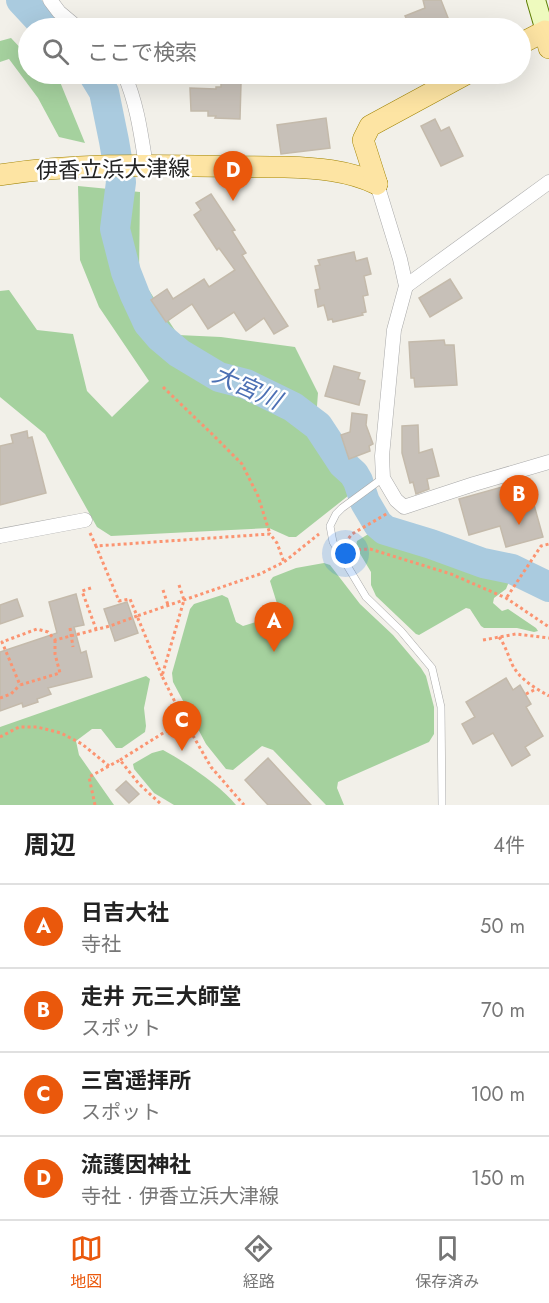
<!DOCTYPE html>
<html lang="ja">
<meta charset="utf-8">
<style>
:root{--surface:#fff;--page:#f6f6f6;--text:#222;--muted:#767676;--line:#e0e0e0;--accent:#ea580c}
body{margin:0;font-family:Jost,"Noto Sans JP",sans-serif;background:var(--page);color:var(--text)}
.you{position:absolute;left:346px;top:554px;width:21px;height:21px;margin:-15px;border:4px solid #fff;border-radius:50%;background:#1a73e8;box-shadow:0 0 0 9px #1a73e833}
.badge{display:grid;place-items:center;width:39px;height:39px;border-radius:50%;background:var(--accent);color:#fff;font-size:20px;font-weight:700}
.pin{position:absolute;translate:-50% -50px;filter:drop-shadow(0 2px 3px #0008)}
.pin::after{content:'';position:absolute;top:32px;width:21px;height:18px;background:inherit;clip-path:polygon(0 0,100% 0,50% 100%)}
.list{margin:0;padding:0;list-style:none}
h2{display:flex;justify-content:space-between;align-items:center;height:78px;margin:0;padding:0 24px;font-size:26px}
h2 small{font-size:20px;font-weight:400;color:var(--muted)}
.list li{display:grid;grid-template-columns:39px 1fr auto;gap:18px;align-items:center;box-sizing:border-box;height:84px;padding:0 24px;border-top:2px solid var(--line)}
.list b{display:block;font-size:22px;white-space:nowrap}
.list p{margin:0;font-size:20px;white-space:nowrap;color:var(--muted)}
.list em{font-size:20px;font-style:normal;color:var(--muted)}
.icon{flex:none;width:33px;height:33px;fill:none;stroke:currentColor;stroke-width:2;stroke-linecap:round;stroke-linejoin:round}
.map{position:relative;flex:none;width:549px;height:805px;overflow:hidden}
.search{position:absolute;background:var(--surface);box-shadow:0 6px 24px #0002;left:18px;right:18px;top:18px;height:66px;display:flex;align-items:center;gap:15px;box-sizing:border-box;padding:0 21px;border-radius:33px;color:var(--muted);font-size:22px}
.sheet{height:414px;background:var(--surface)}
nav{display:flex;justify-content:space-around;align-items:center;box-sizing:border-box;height:84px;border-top:2px solid var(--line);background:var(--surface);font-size:16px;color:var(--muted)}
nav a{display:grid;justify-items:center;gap:3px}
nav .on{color:var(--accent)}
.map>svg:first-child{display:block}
.forest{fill:#a5d19e}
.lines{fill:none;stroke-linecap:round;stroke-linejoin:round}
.river{stroke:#aacbdf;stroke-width:30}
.building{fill:#c7c0b8;stroke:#c4baab;stroke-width:1.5}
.lane-casing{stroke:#a9a9a9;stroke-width:8}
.street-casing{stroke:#a9a9a9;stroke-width:15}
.secondary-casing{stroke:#5e7e04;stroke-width:20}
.primary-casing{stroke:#a08300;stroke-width:22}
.path{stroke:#fb9471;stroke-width:3;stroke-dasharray:3 3;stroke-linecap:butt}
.lane{stroke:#fff;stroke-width:7}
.street{stroke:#fff;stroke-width:14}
.secondary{stroke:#eefabe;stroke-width:18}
.primary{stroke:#fde4a3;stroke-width:21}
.labels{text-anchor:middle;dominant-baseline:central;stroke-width:5;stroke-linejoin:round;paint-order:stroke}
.street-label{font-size:22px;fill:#222;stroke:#fff}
.water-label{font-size:24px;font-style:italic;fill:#4c70b4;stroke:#fff}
</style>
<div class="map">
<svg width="549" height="805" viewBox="0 0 549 805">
<rect width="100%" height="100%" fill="#f2f0e9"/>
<g class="forest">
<polygon points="11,38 28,56 28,74 52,74 58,77 85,143 59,137 38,98 9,59 0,62 0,41"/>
<polygon points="78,186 140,192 139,275 178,335 221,337 295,347 318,393 315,432 333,460 354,485 353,492 296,537 289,537 269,528 111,536 97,527 45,434 0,397 0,291 9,290 37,330 73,334 87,391 112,417 149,381 99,307 80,260"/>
<polygon points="370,533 375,534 393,543 416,551 431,552 442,554 476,569 507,575 510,579 506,589 494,598 493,603 502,611 508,609 536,628 538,631 534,632 517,628 484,628 481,626 470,609 466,608 419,635 416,634 376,596 371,585 371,572 356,547 357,541"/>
<polygon points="324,563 330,565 360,604 393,635 421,668 426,676 434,707 434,734 429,742 338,782 337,788 344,805 326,805 273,750 262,746 233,770 226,769 206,744 173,682 172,673 190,609 194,604 222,595 228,598 236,622 243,626 276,616 279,610 270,581 273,577 296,568"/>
<polygon points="146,676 150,679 144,708 146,726 145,732 122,748 116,748 101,729 92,729 76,741 79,755 114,805 0,805 0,727"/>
<path d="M163,750c22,12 57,35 73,55h-62l-20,-12 -20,-24 -1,-5 19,-11z"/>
</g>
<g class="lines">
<g class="river">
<polyline points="21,0 47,28"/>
<polyline points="93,74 104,92 114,141 121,182 115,229 126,272 135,295 148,323 160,337 179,353 219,377 246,384 293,407 318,426 343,464 354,474 358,481 365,502 378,524 385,530 431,544 483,563 512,569 549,587"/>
</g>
</g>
<g class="building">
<polygon points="423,0 441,0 452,28 411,28 405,16 425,8"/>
<polygon points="221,82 241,83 240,119 215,118 216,116 208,116 208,111 191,111 190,88 216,89 216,87 221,87"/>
<polygon points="326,118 330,148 281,154 277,125"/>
<polygon points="435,119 441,131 449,127 463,156 441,166 421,126"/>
<polygon points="211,194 235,230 232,231 246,253 242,255 288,326 274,334 264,318 246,331 234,312 208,329 192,304 166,322 151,300 167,289 173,299 204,279 209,287 235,270 219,248 217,250 194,215 201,210 196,203"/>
<polygon points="354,252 356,261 367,258 371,274 364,276 368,295 363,296 366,312 362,313 363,315 333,322 332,319 328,320 324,305 318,307 315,290 320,289 315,266 320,265 318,260"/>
<polygon points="450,279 462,298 430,317 419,298"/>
<polygon points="444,340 445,345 454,345 457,385 415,387 414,378 411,378 409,342"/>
<polygon points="334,366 360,373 358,379 365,381 359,405 325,396"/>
<polygon points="352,413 367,415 366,425 373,444 369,446 370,451 349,459 341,435 350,432"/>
<polygon points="418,425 419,453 432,449 439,476 427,479 429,489 416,494 413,482 410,483 402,453 402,426"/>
<polygon points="27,431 28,438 32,437 46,493 0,505 0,446 13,443 11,435"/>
<polygon points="527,480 543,537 506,547 500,526 469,535 459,499"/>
<polygon points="76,594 84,625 74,627 81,653 86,651 92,677 48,688 51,694 37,699 38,702 23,707 22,703 0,711 0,652 57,633 49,602"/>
<polygon points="17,599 23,616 0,624 0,605"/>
<polygon points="127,602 138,633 115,641 104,609"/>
<polygon points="506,678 513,690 520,685 531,704 526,707 543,736 525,747 530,755 512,766 493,733 473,744 462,724 475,717 466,702"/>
<polygon points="268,758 311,805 268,805 245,780"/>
<polygon points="126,781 139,794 129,803 116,790"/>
</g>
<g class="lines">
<g class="lane-casing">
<polyline id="lane" points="383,478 342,508 336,514 330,526 333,542 366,597 401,631 432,668 441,707 442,805"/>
</g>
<g class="street-casing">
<g id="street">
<polyline points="50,0 59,12 78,28"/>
<path d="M124,74c13,29 17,60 22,92"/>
<polyline points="377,184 400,259 406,286 394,330 382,456 383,478 396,500 404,507 474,484 549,462"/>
<polyline points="406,286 549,182"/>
<polyline points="0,536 85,520"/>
</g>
</g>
<g class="secondary-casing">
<polyline id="secondary" points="536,0 545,31"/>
</g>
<g class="primary-casing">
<g id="primary">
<polyline points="520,44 545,31 549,48"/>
<path d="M0,175c94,-15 190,-8 285,-8 31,1 63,3 92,17"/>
<polyline points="377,184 363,140 370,126 466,74"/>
</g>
</g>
<g class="path">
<polyline points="163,387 211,433 242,464 258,496 270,534"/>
<polyline points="90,533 96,546 270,534 277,543 284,562"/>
<polyline points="345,543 352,534 388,513"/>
<polyline points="352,550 370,549 451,574 506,598 549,627"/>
<polyline points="179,585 184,600 162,676 184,720 211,767 244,805"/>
<polyline points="91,588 82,591 96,629"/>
<polyline points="163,590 168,605"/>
<polyline points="507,597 541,546 549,544"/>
<polyline points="70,628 73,647"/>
<path d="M499,637c6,8 9,18 13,27 7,15 23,24 37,32"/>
<polyline points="55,640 55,654 60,673 20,685 2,642 37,629 48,632 55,640 110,626 137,616 130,599 119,601 96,546"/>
<polyline points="483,640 516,634 549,638"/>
<polyline points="162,676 137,616 260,574 284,562 319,534"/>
<polyline points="526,694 536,689"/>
<polyline points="0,698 11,694 20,685"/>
<polyline points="0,737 19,727 37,727 61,733 82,744 109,766"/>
<polyline points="120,760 184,720"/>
<polyline points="95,805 89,777 120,760 139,784 162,805"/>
</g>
<use href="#lane" class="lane"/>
<use href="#street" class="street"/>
<use href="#secondary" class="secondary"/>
<use href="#primary" class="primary"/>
</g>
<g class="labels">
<g class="street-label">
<text transform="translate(113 169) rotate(-1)">伊香立浜大津線</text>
</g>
<g class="water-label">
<text transform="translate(247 387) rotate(24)">大宮川</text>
</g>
</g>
</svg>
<div class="you"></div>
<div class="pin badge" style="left:274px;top:652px">A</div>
<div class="pin badge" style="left:519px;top:525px">B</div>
<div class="pin badge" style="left:182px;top:751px">C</div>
<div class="pin badge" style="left:233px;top:201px">D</div>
<div class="search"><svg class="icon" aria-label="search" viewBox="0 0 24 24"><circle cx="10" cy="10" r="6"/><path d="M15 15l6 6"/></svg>ここで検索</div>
</div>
<section class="sheet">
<h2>周辺<small>4件</small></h2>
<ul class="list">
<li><span class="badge">A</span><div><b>日吉大社</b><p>寺社</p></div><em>50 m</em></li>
<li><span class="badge">B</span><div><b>走井 元三大師堂</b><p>スポット</p></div><em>70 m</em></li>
<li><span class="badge">C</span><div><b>三宮遥拝所</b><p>スポット</p></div><em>100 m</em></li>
<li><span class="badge">D</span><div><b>流護因神社</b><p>寺社 · 伊香立浜大津線</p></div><em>150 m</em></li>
</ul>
</section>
<nav>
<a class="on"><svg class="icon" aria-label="map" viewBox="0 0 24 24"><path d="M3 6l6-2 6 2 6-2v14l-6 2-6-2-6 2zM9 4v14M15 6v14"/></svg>地図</a>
<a><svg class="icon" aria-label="directions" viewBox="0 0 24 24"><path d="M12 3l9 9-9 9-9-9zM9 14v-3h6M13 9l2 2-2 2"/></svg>経路</a>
<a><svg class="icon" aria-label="saved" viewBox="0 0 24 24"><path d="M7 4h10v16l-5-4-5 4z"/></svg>保存済み</a>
</nav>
